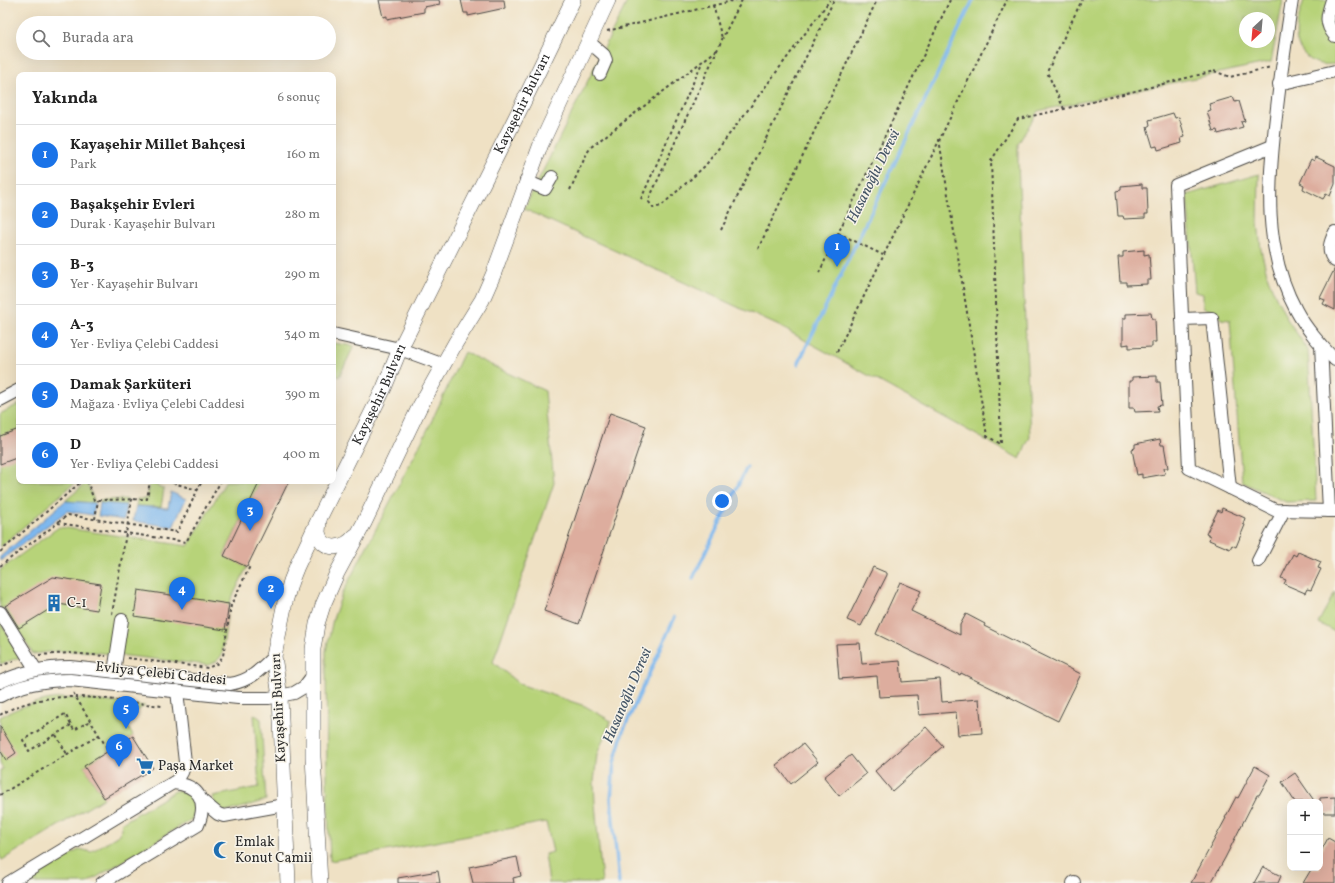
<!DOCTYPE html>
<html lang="tr">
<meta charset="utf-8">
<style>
:root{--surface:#fff;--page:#f2f2f2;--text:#222;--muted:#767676;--line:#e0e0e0;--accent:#1a73e8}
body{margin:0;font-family:Vollkorn,serif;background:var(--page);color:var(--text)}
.controls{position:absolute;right:12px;bottom:12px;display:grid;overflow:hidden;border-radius:8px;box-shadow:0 4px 16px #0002}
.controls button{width:36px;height:36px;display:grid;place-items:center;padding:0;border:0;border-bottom:1px solid var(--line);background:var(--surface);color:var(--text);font:20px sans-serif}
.compass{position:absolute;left:1239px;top:12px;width:36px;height:36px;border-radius:50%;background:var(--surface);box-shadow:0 4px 16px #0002;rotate:206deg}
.you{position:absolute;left:722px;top:501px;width:14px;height:14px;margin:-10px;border:3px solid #fff;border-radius:50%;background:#1a73e8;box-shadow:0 0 0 6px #1a73e833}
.badge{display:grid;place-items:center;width:26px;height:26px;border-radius:50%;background:var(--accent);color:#fff;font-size:13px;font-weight:700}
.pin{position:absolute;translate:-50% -33px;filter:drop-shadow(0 1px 2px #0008)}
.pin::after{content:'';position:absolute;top:21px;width:14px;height:12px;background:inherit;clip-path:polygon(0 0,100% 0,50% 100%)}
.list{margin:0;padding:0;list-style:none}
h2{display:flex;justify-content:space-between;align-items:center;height:52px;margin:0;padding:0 16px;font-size:17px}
h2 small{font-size:13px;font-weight:400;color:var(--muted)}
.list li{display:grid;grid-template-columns:26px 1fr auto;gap:12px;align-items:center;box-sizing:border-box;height:60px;padding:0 16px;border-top:1px solid var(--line)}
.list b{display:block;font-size:15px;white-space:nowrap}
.list p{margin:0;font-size:13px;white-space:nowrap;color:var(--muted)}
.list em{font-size:13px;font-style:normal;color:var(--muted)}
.icon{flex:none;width:22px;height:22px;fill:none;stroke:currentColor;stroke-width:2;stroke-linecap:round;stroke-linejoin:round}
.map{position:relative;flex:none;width:1335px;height:883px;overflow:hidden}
.search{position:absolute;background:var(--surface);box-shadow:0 4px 16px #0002;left:16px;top:16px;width:320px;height:44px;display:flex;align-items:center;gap:10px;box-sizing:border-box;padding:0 14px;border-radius:22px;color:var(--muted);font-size:15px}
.panel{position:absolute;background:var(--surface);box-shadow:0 4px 16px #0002;left:16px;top:72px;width:320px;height:412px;border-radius:8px}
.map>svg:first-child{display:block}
.green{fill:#b7d379;stroke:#717f52;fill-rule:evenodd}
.water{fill:#7db7ee;stroke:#54718c}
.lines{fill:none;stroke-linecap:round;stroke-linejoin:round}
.stream{stroke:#7db7ee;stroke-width:3.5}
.building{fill:#ddad9e}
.minor-casing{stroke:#484642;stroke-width:14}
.major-casing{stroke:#484642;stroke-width:16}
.path{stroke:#484642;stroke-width:2;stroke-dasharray:3 3;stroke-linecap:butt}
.minor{stroke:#fff;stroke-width:12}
.major{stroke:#fff;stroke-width:15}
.labels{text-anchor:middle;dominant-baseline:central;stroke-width:3;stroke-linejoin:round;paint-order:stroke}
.street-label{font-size:14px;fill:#2b2b2b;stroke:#f7f3e8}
.poi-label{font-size:14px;fill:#2b2b2b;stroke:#f7f3e8;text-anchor:start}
.water-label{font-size:15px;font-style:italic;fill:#456;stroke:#f7f3e8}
</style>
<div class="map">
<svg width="1335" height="883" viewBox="0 0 1335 883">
<rect width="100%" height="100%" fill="#f7f3e8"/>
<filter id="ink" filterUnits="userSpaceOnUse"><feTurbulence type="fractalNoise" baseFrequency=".025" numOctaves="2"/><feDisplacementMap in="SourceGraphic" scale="8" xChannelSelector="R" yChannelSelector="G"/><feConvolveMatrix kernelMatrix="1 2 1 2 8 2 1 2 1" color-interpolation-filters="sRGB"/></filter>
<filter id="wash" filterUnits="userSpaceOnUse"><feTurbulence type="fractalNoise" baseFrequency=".012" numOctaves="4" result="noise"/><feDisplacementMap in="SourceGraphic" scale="16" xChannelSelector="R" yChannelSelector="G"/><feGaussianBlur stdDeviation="0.9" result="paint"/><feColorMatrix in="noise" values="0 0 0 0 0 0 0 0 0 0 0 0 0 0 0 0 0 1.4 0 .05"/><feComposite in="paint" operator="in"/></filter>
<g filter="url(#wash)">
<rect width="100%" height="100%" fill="#efe1c4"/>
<g class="green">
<path d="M628,0h655l-12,62 -233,49 -20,33v18l12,275 -10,22 -241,-133 -255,-117zM1245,18h24v24h-24z"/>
<path d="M1304,0h31v64c-13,1 -19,1 -29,-8 -17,-16 -8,-36 -2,-56z"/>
<polygon points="1259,174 1258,222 1261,250 1268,278 1276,297 1287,319 1308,350 1316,501 1286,502 1242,482 1230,320 1221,319 1216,311 1203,308 1203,294 1195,292 1187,195"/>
<polygon points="333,343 354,346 339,377 333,374"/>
<polygon points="464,352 545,391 554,483 493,662 519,684 585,706 611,721 597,754 594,782 595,803 602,883 549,883 545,854 553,852 546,822 330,861 327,782 326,651 333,619 342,594 424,437"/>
<polygon points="19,404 19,481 77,481 0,547 0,414"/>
<polygon points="226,481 260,481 224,555 247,567 229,604 222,655 216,662 208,665 83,651 57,651 33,654 4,607 0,609 0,570 59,527 188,546"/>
<polygon points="87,482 95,503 65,501"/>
<polygon points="150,482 164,489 161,507 136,506 137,499 147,499"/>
<polygon points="127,499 126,505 100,503 100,500"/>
<polygon points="1335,592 1335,632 1318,623"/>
<polygon points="0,622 21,657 0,664"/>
<path d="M60,698l24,1 61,7 -22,13 10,17 -49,30 20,32 -102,62 -2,-3v-87l3,-1 -3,-5v-47c19,-10 38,-17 60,-19z"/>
<polygon points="254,714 261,719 266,800 230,811 220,811 214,802 213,796 259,787"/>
<path d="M175,791c17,1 23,13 17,28l-105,64h-63l56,-34 11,3 29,-18 2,-11z"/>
</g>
<g class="water">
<polygon points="171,492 186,499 173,527 133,521 136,506 168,508"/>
<polygon points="65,501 95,503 93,515 67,511 0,561 0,557"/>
<polygon points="100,503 126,505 124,520 98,516"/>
</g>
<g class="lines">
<g class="stream">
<polyline points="798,364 973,0"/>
<polyline points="693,578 747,467"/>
<polyline points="619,883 611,799 614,763 623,731 675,617"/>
</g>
</g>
<g id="blocks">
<g class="building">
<polygon points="379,0 439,0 440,4 424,7 424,12 387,19 387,16 383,17"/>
<polygon points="461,0 504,0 505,8 468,16 468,13 464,13"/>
<polygon points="1233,97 1235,102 1239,101 1245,121 1241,122 1243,127 1218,134 1217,130 1213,131 1207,111 1211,110 1209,104"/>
<polygon points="1173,113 1175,118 1179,117 1185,137 1181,138 1182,143 1158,150 1157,146 1153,147 1147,127 1150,125 1149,120"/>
<polygon points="1316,157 1335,166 1335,184 1330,196 1326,194 1323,199 1303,189 1304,185 1300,183 1311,159 1314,161"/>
<polygon points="1142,184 1142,188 1147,188 1148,214 1145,214 1145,218 1124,219 1123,216 1118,216 1116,191 1121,190 1121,186"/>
<polygon points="1144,250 1144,255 1149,254 1151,280 1147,280 1147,284 1126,285 1126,282 1120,282 1118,257 1123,257 1123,252"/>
<polygon points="1335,268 1335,310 1323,304 1325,300 1320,298"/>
<polygon points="1151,313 1152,319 1155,319 1156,342 1152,342 1152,347 1129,348 1129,344 1123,345 1123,318 1126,318 1126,314"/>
<polygon points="1157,376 1157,382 1160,382 1162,405 1157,406 1158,411 1135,412 1134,408 1129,408 1129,381 1132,381 1132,377"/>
<polygon points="610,413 646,426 579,624 544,611"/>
<polygon points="19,429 19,457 0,464 0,436"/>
<polygon points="1160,439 1161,445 1164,445 1168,468 1164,468 1165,474 1142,478 1142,474 1137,475 1132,449 1135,448 1135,444"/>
<polygon points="260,481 289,481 247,567 224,556"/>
<polygon points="1222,508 1245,518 1243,524 1245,525 1236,547 1232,545 1230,549 1209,540 1210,536 1206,534 1218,510 1221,512"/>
<polygon points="1298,552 1321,562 1318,568 1321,569 1311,590 1307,589 1305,593 1284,584 1286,580 1281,578 1293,554 1296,556"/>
<polygon points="873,567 887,573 887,575 861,626 847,620"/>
<polygon points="53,577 101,584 97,610 58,604 19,628 5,606"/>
<polygon points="900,582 921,591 911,611 960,635 960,625 966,614 985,624 984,626 1081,674 1058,721 961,673 960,675 876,634"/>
<polygon points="138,590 229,604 225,630 134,616"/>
<polygon points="860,643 862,664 900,661 902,682 940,679 942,702 979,699 982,733 958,735 956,712 919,715 917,695 879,697 877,676 839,679 836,644"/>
<polygon points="0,726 16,753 6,760 0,750"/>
<polygon points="926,727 943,746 892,791 875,771"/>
<polygon points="133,736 153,768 104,798 84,766"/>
<polygon points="803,744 818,762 791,784 776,765"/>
<polygon points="851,755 866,774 839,796 824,777"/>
<polygon points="1255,766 1270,775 1259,795 1257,795 1225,858 1211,883 1191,883 1226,818 1225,818 1236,797 1238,798"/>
<polygon points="1295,773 1315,802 1295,802 1282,782"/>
<polygon points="1335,797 1335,813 1320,813 1320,798"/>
<polygon points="1328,838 1335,842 1335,883 1303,883 1312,868 1320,868 1320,853"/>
<polygon points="517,857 521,876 513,878 514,883 473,883 469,867"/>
<polygon points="1263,867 1281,876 1278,883 1254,883"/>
<polygon points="438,871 440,883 398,883 398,878"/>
</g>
</g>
</g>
<g filter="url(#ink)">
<use href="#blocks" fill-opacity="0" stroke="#484642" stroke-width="1"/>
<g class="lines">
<g class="minor-casing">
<g id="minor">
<path d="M1292,0c-6,39 -12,78 -16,117 -8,66 -13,132 20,193 10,19 24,34 39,50"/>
<path d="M1332,0c-5,15 -8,23 3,36"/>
<polyline points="588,41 604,55 606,60 600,74"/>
<polyline points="1279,84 1335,71"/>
<polyline points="1272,146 1176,185 1189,468 1275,510 1335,511"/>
<polyline points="526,181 545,189 552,177"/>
<path d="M1335,232c-5,10 -9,20 0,29"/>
<polyline points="1182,319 1212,318 1230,488"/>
<polyline points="333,334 400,349 444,365"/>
<polyline points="1321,345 1329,511"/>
<polyline points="0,400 19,390"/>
<polyline points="1258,561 1284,510"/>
<polyline points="0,612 36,670"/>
<polyline points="114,672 122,620"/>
<path d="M0,682c22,-10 45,-15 70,-15l160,17c20,-3 30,-14 44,-28"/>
<path d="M0,696c22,-12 45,-16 70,-16l168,18h31l25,-5 10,-6 9,-12"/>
<polyline points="201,800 218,814 224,816 284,805"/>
<path d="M8,883l168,-102c5,-5 8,-11 9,-19l-8,-71"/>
<path d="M102,883l96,-58c10,-24 1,-40 -25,-42"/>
<polyline points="1073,883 1074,882"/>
</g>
</g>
<g class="major-casing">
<g id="major">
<path d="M319,520c0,4 -1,9 -1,13 5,19 26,17 37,3"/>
<path id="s1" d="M288,883l-8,-186 -6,-41 11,-54 6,-21 6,-15 22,-47 65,-131 16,-39 121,-242 52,-107"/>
<polyline points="320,883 313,757 313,649 317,624 323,605 337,573 364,523 419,408 456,342 482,300 493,275 541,144 608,0"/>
</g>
</g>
<g class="path">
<polyline points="742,0 725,33 650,197 649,202 653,208 661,206 705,166 757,98 830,0"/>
<polyline points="713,5 722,38"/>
<polyline points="607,31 736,0"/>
<polyline points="1064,109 1047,72 1082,0"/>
<polyline points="939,139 987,436 1001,444 991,161 1018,119 1064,109 1214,71 1230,77 1271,67"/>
<polyline points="570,190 587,153 591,147 717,50"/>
<polyline points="641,199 701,65"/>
<polyline points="721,230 834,0"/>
<polyline points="838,233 883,255"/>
<polyline points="758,249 877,0"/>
<polyline points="819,273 950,0"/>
<polyline points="837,352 1007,0"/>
<polyline points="87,481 94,500 100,500 147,499 150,481"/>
<polyline points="167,481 197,490"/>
<polyline points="95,519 98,500"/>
<polyline points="58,522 68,515 177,532 202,481"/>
<polyline points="0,552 82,481"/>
<polyline points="0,566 58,523 186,542 221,481"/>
<polyline points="112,614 132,499"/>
<polyline points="39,655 70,653 106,656"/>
<polyline points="127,658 208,668 218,663 223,656 231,605 250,566"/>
<polyline points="0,666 17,660"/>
<path d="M0,715c51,-30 107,-15 162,-9"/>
<polyline points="71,725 29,751 23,740 65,714 74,730 90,721"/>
<polyline points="56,735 67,754"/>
<polyline points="99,735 109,751"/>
<polyline points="0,795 99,735 72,691"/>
</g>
<use href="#minor" class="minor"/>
<use href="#major" class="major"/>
</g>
</g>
<defs>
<g id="building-bare" transform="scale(1.38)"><path d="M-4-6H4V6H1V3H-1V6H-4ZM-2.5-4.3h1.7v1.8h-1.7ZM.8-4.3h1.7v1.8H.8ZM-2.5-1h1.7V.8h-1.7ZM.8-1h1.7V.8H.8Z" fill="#1f6fb2" stroke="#f7f3e8" stroke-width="2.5" paint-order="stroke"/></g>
<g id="supermarket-bare" transform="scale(1.38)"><path d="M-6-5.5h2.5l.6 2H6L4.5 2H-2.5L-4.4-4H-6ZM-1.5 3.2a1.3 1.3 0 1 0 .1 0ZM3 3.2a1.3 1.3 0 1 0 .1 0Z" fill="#1f6fb2" stroke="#f7f3e8" stroke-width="2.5" paint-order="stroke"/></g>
<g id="mosque-bare" transform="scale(1.38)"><path d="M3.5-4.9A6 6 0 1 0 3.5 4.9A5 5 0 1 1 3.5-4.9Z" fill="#1f6fb2" stroke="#f7f3e8" stroke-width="2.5" paint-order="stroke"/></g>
</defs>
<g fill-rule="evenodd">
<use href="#building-bare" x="54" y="603"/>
<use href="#supermarket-bare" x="145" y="766"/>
<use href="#mosque-bare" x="222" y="850"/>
</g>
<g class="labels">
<g class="street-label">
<text stroke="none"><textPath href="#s1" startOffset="835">Kayaşehir Bulvarı</textPath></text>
<text stroke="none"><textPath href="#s1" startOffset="511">Kayaşehir Bulvarı</textPath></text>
<text transform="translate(161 674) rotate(6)">Evliya Çelebi Caddesi</text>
<text transform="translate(279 708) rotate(-93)">Kayaşehir Bulvarı</text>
</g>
<g class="poi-label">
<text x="67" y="603">C-1</text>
<text x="158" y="766">Paşa Market</text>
<text x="235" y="842">Emlak<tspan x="235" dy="16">Konut Camii</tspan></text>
</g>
<g class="water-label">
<text transform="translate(874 177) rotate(-64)">Hasanoğlu Deresi</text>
<text transform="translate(628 696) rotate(-67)">Hasanoğlu Deresi</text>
</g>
</g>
</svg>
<div class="controls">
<button>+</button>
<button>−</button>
</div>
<svg class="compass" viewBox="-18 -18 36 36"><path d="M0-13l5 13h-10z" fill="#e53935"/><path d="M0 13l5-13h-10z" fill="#767676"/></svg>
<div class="you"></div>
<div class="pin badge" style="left:837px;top:267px">1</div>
<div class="pin badge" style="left:271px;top:609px">2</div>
<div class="pin badge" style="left:250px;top:531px">3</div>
<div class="pin badge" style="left:182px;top:610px">4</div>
<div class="pin badge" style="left:126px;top:729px">5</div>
<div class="pin badge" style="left:119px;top:767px">6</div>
<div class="search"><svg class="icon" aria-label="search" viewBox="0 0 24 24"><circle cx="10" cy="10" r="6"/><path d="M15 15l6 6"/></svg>Burada ara</div>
<section class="panel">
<h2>Yakında<small>6 sonuç</small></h2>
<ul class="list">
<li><span class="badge">1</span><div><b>Kayaşehir Millet Bahçesi</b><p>Park</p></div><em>160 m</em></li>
<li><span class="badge">2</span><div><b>Başakşehir Evleri</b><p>Durak · Kayaşehir Bulvarı</p></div><em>280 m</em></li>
<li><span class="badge">3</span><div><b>B-3</b><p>Yer · Kayaşehir Bulvarı</p></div><em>290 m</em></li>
<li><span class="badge">4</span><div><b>A-3</b><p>Yer · Evliya Çelebi Caddesi</p></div><em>340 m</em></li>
<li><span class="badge">5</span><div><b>Damak Şarküteri</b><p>Mağaza · Evliya Çelebi Caddesi</p></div><em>390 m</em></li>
<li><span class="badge">6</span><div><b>D</b><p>Yer · Evliya Çelebi Caddesi</p></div><em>400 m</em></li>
</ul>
</section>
</div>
